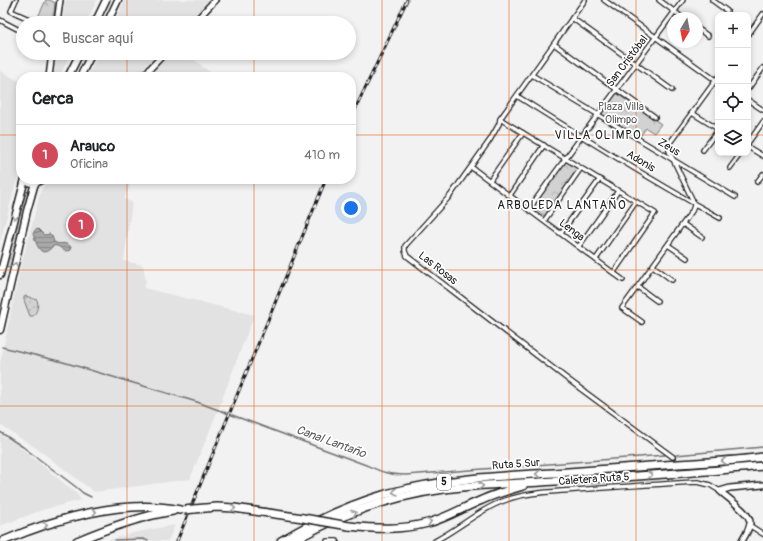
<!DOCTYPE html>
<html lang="es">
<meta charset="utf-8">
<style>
:root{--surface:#fff;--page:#f2f2f2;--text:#202124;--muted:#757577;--line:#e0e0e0;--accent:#d1495b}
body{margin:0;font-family:Pangolin,sans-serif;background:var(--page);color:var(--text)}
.controls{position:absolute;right:12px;top:12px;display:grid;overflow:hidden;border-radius:8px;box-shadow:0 2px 6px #0003}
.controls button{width:36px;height:36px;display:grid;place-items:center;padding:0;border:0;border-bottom:1px solid var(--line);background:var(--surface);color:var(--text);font:20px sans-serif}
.compass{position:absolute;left:667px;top:12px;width:36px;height:36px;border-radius:50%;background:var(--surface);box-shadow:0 2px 6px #0003;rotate:190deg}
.you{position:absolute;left:351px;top:208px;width:14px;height:14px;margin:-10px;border:3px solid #fff;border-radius:50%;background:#1a73e8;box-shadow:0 0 0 6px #1a73e833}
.badge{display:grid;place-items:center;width:26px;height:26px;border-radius:50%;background:var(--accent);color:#fff;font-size:13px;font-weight:700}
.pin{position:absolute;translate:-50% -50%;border:2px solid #fff;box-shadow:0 1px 4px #0006}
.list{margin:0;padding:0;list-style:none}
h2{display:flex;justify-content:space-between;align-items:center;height:52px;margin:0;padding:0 16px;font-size:17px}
h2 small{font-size:13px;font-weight:400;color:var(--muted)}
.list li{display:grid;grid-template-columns:26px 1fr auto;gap:12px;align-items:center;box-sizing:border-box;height:60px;padding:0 16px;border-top:1px solid var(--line)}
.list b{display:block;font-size:15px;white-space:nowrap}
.list p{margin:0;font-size:13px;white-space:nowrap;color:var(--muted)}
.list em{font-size:13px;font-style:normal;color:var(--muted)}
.icon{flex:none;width:22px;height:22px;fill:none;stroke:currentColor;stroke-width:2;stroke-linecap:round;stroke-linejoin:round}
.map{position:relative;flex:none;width:763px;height:541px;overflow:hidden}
.search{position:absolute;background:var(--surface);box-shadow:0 2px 6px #0003;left:16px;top:16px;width:340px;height:44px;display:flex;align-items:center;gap:10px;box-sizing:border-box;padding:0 14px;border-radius:22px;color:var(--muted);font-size:15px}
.panel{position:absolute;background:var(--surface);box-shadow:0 2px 6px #0003;left:16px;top:72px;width:340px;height:112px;border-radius:16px}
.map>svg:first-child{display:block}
.built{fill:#e2e2e2}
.grass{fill:url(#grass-dots);stroke:#777}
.park{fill:url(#park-crowns);stroke:#777}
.water{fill:url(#water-rules);stroke:#707070}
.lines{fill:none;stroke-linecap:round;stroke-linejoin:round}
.stream{stroke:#707070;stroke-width:1.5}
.street-casing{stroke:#1c1c1c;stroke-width:6}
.secondary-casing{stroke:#1c1c1c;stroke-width:8}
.primary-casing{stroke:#1c1c1c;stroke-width:9}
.highway-casing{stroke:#1c1c1c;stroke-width:10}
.street{stroke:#fff;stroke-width:3.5}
.secondary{stroke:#fff;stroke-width:5}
.primary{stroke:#fff;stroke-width:6}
.highway{stroke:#fff;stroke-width:7}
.rail-casing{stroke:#1c1c1c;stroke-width:3}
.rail{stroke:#fff;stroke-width:1.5;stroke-dasharray:4.5;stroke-linecap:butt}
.highway-bridge-casing{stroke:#1c1c1c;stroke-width:10;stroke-linecap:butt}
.highway-bridge{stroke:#fff;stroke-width:7}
.oneway{stroke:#999}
.grid{fill:none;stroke:#e8590c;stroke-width:1;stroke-opacity:0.55}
.labels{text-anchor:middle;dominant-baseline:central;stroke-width:3.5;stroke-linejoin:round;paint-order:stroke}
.shield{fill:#fff;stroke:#606060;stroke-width:1}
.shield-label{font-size:10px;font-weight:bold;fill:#1c1c1c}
.street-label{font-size:11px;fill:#1c1c1c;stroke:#fff}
.park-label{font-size:11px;fill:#5c5c5c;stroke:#fff}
.neighbourhood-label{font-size:12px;letter-spacing:1px;fill:#1c1c1c;stroke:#fff}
.water-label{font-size:12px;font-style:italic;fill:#5b5b5b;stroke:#fff}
</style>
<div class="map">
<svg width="763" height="541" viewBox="0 0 763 541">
<defs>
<pattern id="grass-dots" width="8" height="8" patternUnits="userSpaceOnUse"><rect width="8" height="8" fill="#d2d2d2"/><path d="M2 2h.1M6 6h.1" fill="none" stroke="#b4b4b4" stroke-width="1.8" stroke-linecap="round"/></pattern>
<pattern id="park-crowns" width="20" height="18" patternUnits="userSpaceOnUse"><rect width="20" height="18" fill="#d2d2d2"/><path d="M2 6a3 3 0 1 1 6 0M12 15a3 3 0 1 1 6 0" fill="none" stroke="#b4b4b4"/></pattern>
<pattern id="water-rules" width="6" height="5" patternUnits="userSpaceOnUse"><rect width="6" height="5" fill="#a8a8a8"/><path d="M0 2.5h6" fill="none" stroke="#888"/></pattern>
</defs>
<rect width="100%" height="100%" fill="#f2f2f2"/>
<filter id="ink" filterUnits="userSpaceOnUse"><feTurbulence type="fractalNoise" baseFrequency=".025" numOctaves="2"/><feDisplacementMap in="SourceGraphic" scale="8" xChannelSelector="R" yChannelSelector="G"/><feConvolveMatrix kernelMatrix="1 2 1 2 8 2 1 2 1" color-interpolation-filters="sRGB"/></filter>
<g filter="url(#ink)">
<g class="built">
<polygon points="65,0 97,0 86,23 62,23"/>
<polygon points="125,0 210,0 188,23 114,23"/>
<polygon points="57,53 71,53 59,77 56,77 54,76"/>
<polygon points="99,53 186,53 212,74 208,77 87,77"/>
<polygon points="0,71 21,82 21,164 0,242"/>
<polygon points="49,179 133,179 124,199 132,202 124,261 143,265 146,282 144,288 254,315 218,410 190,479 94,492 39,450 0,425 0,363 20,269 41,190"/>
<polygon points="0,435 15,443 76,493 81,500 42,510 0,526"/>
<polygon points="175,525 168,541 106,541 137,532"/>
</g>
<g class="grass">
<polygon points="27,191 28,194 20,226 11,265 8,268 7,268 6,266 14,231 25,192"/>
<path d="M26,296l11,4c2,5 0,12 -4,16h-3l-6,-16v-3z"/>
</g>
<g class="park">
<polygon points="46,0 50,0 55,3 53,23 38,17"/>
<polygon points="616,93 661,124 654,133 646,128 639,138 600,115"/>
<polygon points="565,160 578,168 546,217 532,207"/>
</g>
<path class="water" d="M38,229l6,6 6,-1 2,2 2,6c7,4 10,-2 17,5l-1,3c-9,4 -8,-6 -17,-4 -13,15 -16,-2 -20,-12l2,-4z"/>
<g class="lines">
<g class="stream">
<path d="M2,347l61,15 134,40 169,63c16,7 22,10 40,10l259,-20"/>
<polyline points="0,432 23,447 76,487 83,493 91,497"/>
<polyline points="676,455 763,447"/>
<polyline points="115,540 143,539 148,541"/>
</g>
<g class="street-casing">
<g id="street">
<polyline points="16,0 11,11 29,19"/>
<polyline points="585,0 500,119 499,124 490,140 450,196 405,246 405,251 407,256 566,378 673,457"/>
<polyline points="604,0 718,82"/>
<polyline points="659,0 683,18"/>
<polyline points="712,0 727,11"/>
<polyline points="572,18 672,90"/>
<polyline points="0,20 23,32"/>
<polyline points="697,28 708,36"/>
<polyline points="748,35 763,14"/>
<polyline points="554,44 655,117"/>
<polyline points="532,75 735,197"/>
<polyline points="748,89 763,68"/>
<path d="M517,96c67,42 134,84 203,122"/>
<polyline points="748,100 763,110"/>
<polyline points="692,113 718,129"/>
<polyline points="500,119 655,213 614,272"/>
<polyline points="748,143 763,122"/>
<polyline points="748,147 763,156"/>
<polyline points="703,150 718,130"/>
<polyline points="471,167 623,280"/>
<polyline points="730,168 741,153"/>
<polyline points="490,180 523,133"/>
<polyline points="757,182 763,174"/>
<polyline points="510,195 544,145"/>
<path d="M529,209c50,-71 103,-139 154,-209"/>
<polyline points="544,221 581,168"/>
<polyline points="683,224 702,237"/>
<polyline points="561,233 600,179"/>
<polyline points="668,245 687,258"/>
<polyline points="579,246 618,191"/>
<polyline points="596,259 636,202"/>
<polyline points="653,266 672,280"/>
<polyline points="638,287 657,301"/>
<polyline points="642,322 622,308 692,211 694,206 693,201 669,151 669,144 718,77"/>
<polyline points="749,525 763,534"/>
<polyline points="327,541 337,541"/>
<path d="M435,541c25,-13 45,-32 71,-41 22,-8 47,-8 70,-10 40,-3 81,-6 122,-8l12,3 10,6"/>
</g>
</g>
<g class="secondary-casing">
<g id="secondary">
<polyline points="57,23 60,0"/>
<polyline points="194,23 215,0"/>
<polyline points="49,77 52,53"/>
<polyline points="142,77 165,53"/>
<polyline points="24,182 35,184 44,179"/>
<path d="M742,541c3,-5 7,-11 8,-18 1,-10 -23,-25 -30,-32l10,-3 33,-3"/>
</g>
</g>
<g class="primary-casing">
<g id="primary">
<polyline points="95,23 106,0"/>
<polyline points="107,23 118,0"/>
<polyline points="68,77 80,53"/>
<polyline points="80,77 92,53"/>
<polyline points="0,275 25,179"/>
<polyline points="0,330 27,211 36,179"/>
</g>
</g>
<g class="highway-casing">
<g id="highway">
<polyline points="194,509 217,507 234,508 303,518"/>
<path d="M349,526c27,3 52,4 79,-3 19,-5 36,-16 54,-23 13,-6 27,-10 41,-14"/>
<path d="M3,541c51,-22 122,-43 177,-31"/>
<path d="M77,541c31,-13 63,-25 96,-30"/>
<path d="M281,541c33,-20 68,-36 105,-47 55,-15 112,-18 168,-21 42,-3 83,-6 124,-9 29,-2 57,-3 85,-7"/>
<path d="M293,541c46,-26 98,-45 151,-52 37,-5 74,-5 111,-8 69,-4 139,-8 208,-15"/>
</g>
</g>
<use href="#street" class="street"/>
<use href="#secondary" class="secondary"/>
<use href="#primary" class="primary"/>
<use href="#highway" class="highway"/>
<g class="rail-casing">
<g id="rail">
<polyline points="351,118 407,0"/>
<polyline points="177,541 326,179"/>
</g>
</g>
<use href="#rail" class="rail"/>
<g class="highway-bridge-casing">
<g id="highway-bridge">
<polyline points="184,510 194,509"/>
<polyline points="303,518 349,526"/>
</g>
</g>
<use href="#highway-bridge" class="highway-bridge"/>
</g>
<defs><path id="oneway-chevron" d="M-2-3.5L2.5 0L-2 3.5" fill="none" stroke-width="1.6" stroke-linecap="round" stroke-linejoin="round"/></defs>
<g class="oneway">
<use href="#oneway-chevron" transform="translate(15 217) rotate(105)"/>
<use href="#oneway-chevron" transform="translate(15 265) rotate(-77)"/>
<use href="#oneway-chevron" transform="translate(724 461) rotate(176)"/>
<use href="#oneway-chevron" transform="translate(538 474) rotate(176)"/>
<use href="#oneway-chevron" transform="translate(650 475) rotate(-4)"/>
<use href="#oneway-chevron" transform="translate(481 486) rotate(-4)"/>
<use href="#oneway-chevron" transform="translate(395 492) rotate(166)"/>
<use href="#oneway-chevron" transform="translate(233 508) rotate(5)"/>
<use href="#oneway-chevron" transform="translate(94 512) rotate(-11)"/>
<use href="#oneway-chevron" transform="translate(354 513) rotate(-21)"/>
<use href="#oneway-chevron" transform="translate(429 522) rotate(-16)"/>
<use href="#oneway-chevron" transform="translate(45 525) rotate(-18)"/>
</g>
</g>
<path class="grid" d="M127,0v23M254,0v23M382,0v541M509,0v541M636,0v541M127,53v24M254,53v24M0,135h21M351,135h367M748,135h15M127,179v362M254,179v362M0,270h763M0,406h763"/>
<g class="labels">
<rect class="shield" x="437" y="474" width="14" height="16" rx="3"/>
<g class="shield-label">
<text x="444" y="482">5</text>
</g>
<g class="street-label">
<text transform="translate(627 61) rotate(-53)">San Cristóbal</text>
<text transform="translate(669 147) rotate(31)">Zeus</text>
<text transform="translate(641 161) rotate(31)">Adonis</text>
<text transform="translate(572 230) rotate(37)">Lenga</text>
<text transform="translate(438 268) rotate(38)">Las Rosas</text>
<text transform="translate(516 464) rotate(-4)">Ruta 5 Sur</text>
<text transform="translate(594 479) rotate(-4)">Caletera Ruta 5</text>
</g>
<g class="park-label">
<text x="621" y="106">Plaza Villa<tspan x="621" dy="13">Olimpo</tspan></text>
</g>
<g class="neighbourhood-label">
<text x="598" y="135">VILLA OLIMPO</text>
<text x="562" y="205">ARBOLEDA LANTAÑO</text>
</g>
<g class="water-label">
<text transform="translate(331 442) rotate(20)">Canal Lantaño</text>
</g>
</g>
</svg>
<div class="controls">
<button>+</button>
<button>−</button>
<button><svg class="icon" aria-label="locate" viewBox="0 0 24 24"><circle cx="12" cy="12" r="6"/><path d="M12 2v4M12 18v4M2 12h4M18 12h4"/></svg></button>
<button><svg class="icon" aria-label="layers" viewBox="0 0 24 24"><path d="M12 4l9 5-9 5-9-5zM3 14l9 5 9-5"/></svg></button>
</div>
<svg class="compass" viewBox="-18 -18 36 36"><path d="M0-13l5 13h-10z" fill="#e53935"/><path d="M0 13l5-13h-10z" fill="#757577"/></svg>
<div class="you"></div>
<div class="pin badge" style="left:81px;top:225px">1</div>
<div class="search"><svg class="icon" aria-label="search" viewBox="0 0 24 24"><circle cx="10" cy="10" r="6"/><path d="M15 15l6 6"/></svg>Buscar aquí</div>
<section class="panel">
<h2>Cerca<small></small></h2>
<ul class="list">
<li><span class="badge">1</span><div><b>Arauco</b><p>Oficina</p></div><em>410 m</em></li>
</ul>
</section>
</div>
